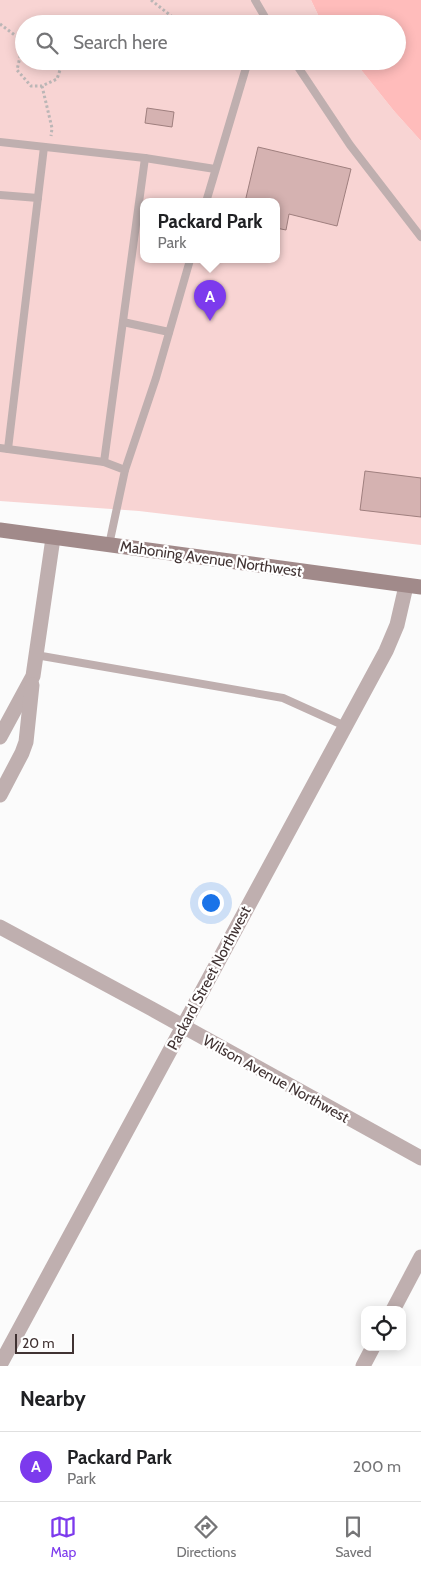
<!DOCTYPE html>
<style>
:root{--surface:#fff;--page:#f2f2f2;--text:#202124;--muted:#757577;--line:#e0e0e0;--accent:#7c3aed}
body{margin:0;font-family:Cabin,sans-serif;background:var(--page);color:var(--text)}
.controls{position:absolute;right:15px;bottom:15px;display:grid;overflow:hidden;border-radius:10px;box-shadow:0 2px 12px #0003}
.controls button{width:45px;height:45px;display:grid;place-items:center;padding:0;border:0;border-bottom:1px solid var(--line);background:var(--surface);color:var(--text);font:25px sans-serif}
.scale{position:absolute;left:15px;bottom:12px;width:59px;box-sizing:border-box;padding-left:5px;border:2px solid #403232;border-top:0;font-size:14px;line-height:18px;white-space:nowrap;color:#403232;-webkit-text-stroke:4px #fff;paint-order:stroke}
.you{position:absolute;left:210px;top:902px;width:18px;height:18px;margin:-12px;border:4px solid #fff;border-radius:50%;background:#1a73e8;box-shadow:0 0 0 8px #1a73e833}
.badge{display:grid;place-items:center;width:32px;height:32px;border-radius:50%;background:var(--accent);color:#fff;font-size:16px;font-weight:700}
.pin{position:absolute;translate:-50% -41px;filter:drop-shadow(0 1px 2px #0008)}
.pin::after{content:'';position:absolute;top:26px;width:18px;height:15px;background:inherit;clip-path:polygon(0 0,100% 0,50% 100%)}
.popup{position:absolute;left:140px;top:198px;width:140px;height:65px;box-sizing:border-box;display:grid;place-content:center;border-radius:10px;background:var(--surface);filter:drop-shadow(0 1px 4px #0005);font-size:16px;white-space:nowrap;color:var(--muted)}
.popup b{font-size:19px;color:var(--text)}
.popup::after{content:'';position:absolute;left:50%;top:100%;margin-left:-10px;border:10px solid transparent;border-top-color:var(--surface)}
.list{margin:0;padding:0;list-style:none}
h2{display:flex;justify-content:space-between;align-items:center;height:65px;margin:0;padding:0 20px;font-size:21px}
h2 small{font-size:16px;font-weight:400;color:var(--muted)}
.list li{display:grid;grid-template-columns:32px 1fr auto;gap:15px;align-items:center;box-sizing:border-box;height:70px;padding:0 20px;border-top:1px solid var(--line)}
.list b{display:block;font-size:19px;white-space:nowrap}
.list p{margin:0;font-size:16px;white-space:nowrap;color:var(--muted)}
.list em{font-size:16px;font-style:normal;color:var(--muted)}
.icon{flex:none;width:28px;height:28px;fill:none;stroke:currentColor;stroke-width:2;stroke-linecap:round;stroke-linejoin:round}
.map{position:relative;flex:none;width:421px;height:1366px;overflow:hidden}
.search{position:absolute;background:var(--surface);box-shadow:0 2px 12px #0003;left:15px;right:15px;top:15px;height:55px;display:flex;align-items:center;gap:12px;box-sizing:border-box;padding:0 18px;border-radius:28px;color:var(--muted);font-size:19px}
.sheet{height:135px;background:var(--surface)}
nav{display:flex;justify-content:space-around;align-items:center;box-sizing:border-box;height:70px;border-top:1px solid var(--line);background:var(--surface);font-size:14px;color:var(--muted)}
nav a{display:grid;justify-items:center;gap:2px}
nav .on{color:var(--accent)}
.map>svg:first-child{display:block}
.green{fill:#f8d4d3;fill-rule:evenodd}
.water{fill:#ffbcbb}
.building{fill:#d5b2b1;stroke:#9f7f7e}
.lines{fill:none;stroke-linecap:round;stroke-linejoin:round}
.path{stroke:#bbb6b6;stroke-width:3;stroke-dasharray:2.5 2.5;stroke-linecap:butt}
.lane{stroke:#bfafaf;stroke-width:8}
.street{stroke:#bfafaf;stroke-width:15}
.secondary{stroke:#a18a8a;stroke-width:15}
.labels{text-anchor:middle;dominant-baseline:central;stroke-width:4.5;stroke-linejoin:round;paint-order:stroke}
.street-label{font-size:15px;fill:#403232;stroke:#fff}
</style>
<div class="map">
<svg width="421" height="1366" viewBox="0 0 421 1366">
<rect width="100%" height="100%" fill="#fbfbfb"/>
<path class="green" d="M0,0h311l9,19 4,5h-300v37h330l40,50 27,30v404l-282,-34 -139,-10zM144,202h132v58h-132z"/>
<polygon class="water" points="311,0 421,0 421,141 394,111 354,61 397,61 397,24 324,24 320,19"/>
<g class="building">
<polygon points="147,108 174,112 172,127 145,123"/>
<polygon points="258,147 351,169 337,226 289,214 286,230 276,228 276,202 245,202"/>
<polygon points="365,471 421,478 421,517 360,510"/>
</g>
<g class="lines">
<g class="path">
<polyline points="151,0 180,23 184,24"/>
<polyline points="0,24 24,42"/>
<polyline points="103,24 124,22 127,24"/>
<polyline points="24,47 22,48 17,70 31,86 42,86 57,79 63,61"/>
<polyline points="42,86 52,128 51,136"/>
</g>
<g class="lane">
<polyline points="255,0 269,24"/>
<polyline points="294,61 350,145 421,237"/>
<polyline points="0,142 145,158 215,169"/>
<polyline points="0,195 38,198"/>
<polyline points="206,202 248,61"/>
<polyline points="123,322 169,332"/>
<polyline points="0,448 104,462 125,470 109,545"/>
<polyline points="8,449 44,147"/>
<polyline points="104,462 145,158"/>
<polyline points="125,470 156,378 190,260"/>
<polyline points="36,655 283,698 345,726"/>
</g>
<g class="street">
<polyline points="0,737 33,676 53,538"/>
<polyline points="0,795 22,753 26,742 32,685"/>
<polyline points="0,927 152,1009 421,1158"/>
<polyline points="393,1310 421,1257"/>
<polyline points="0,1365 386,651 397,625 406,586"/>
<polyline points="363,1366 373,1347"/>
</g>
<polyline class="secondary" points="0,530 421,587"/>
</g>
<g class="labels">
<g class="street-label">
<text transform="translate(211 559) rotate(8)">Mahoning Avenue Northwest</text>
<text transform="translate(209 978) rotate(-62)">Packard Street Northwest</text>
<text transform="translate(276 1079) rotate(29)">Wilson Avenue Northwest</text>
</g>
</g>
</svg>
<div class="controls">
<button><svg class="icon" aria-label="locate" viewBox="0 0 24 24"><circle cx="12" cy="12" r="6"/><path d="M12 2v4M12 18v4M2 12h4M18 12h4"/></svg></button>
</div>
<div class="scale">20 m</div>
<div class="you"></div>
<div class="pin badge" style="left:210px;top:321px">A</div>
<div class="popup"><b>Packard Park</b>Park</div>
<div class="search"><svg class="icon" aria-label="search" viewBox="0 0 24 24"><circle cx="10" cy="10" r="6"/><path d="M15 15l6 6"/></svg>Search here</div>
</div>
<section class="sheet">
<h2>Nearby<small></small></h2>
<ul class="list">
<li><span class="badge">A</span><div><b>Packard Park</b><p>Park</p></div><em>200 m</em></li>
</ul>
</section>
<nav>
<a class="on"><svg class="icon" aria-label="map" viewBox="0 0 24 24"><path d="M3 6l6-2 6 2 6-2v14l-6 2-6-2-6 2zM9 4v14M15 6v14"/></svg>Map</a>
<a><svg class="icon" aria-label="directions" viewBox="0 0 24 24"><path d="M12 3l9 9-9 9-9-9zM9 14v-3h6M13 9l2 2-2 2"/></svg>Directions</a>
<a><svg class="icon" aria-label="saved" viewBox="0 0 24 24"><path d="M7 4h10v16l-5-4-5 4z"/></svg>Saved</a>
</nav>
